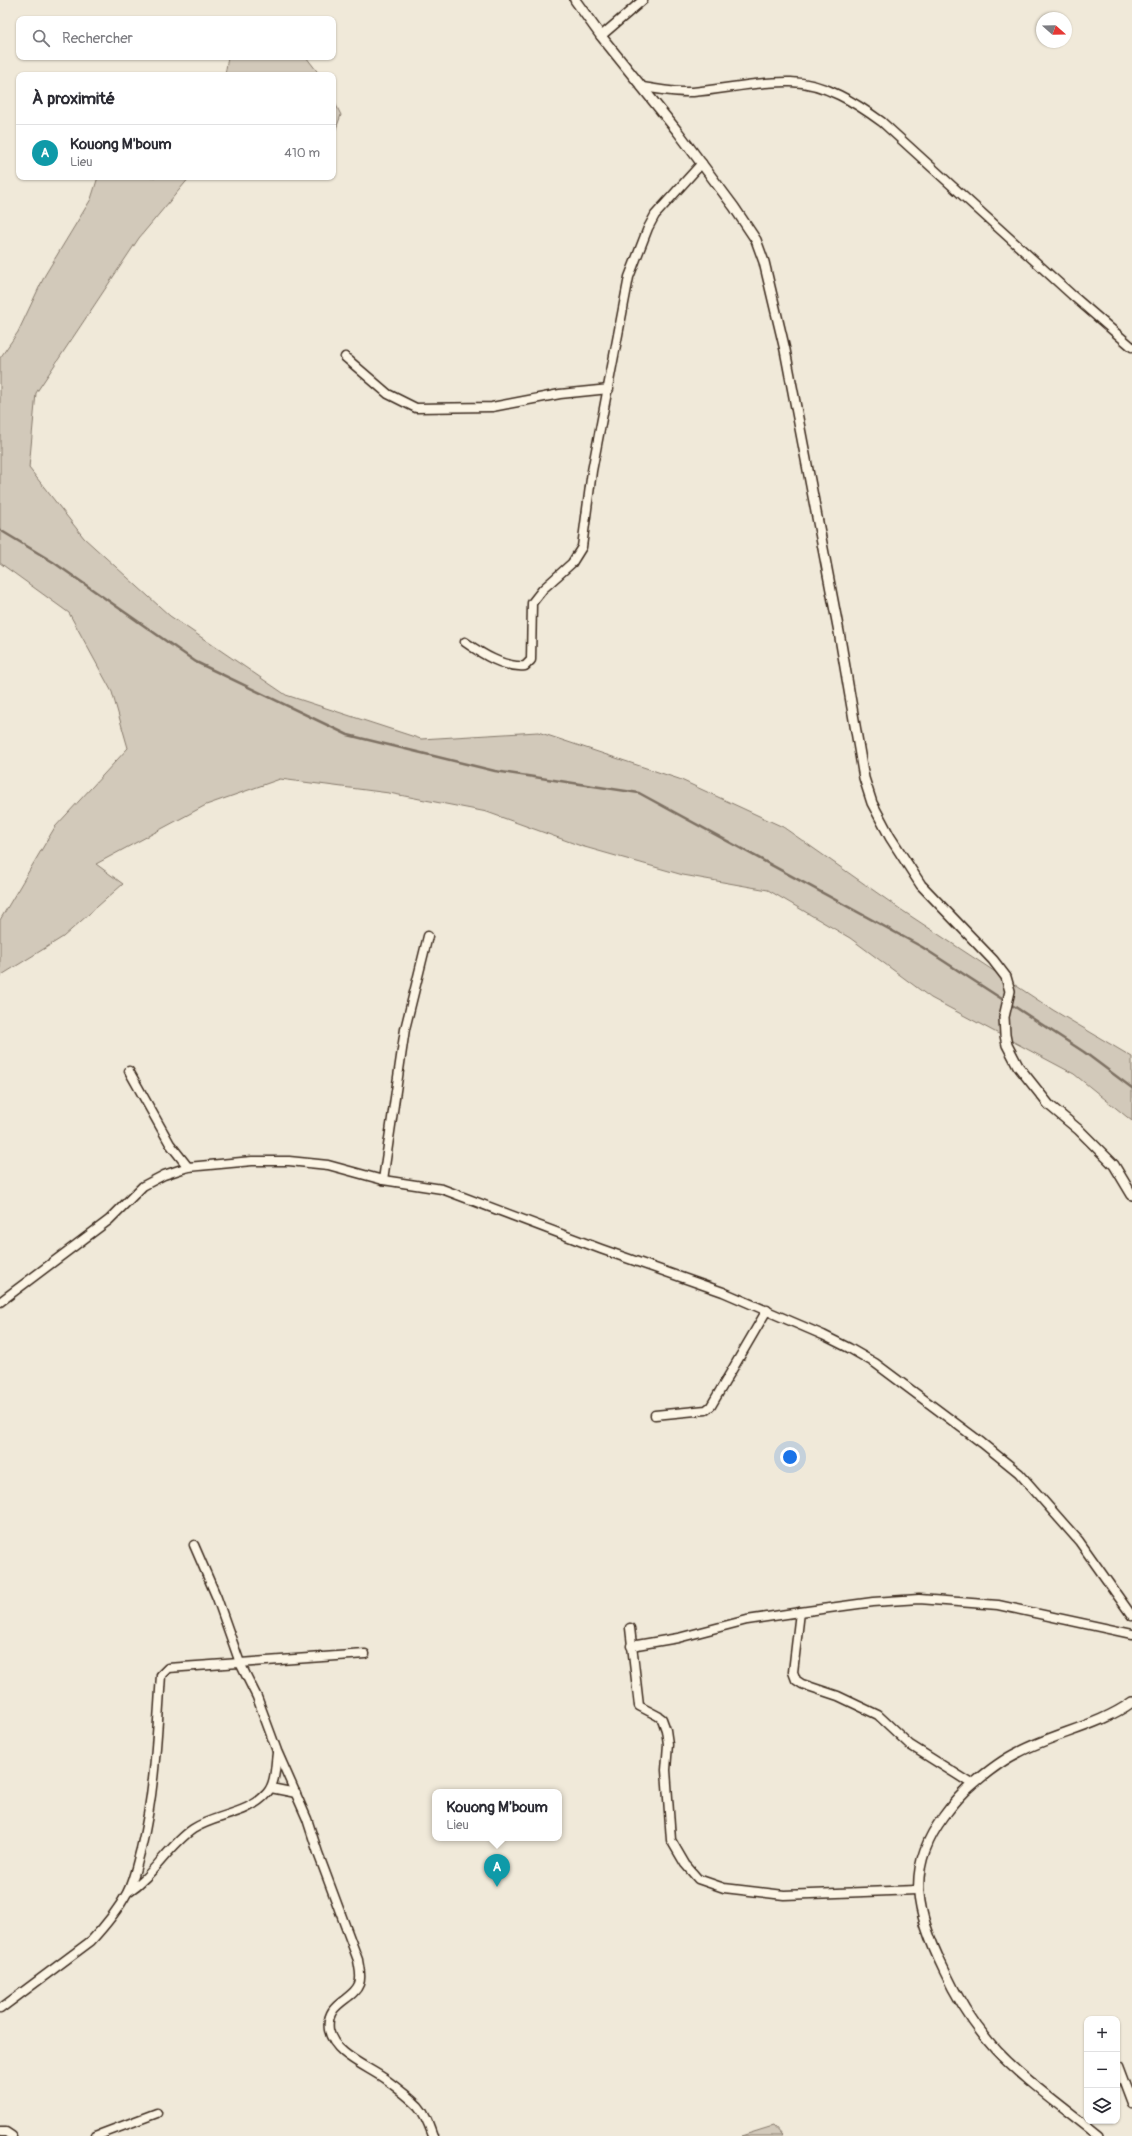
<!DOCTYPE html>
<html lang="fr">
<meta charset="utf-8">
<style>
:root{--surface:#fff;--page:#f2f2f3;--text:#2b2b33;--muted:#7c7c81;--line:#e1e1e2;--accent:#0f766e}
body{margin:0;font-family:Pangolin,sans-serif;background:var(--page);color:var(--text)}
.controls{position:absolute;right:12px;bottom:12px;display:grid;overflow:hidden;border-radius:8px;box-shadow:0 1px 3px #0004}
.controls button{width:36px;height:36px;display:grid;place-items:center;padding:0;border:0;border-bottom:1px solid var(--line);background:var(--surface);color:var(--text);font:20px sans-serif}
.compass{position:absolute;left:1036px;top:12px;width:36px;height:36px;border-radius:50%;background:var(--surface);box-shadow:0 1px 3px #0004;rotate:110deg}
.you{position:absolute;left:790px;top:1457px;width:14px;height:14px;margin:-10px;border:3px solid #fff;border-radius:50%;background:#1a73e8;box-shadow:0 0 0 6px #1a73e833}
.badge{display:grid;place-items:center;width:26px;height:26px;border-radius:50%;background:var(--accent);color:#fff;font-size:13px;font-weight:700}
.pin{position:absolute;translate:-50% -33px;filter:drop-shadow(0 1px 2px #0008)}
.pin::after{content:'';position:absolute;top:21px;width:14px;height:12px;background:inherit;clip-path:polygon(0 0,100% 0,50% 100%)}
.popup{position:absolute;left:432px;top:1789px;width:130px;height:52px;box-sizing:border-box;display:grid;place-content:center;border-radius:8px;background:var(--surface);filter:drop-shadow(0 1px 3px #0005);font-size:13px;white-space:nowrap;color:var(--muted)}
.popup b{font-size:15px;color:var(--text)}
.popup::after{content:'';position:absolute;left:50%;top:100%;margin-left:-8px;border:8px solid transparent;border-top-color:var(--surface)}
.list{margin:0;padding:0;list-style:none}
h2{display:flex;justify-content:space-between;align-items:center;height:52px;margin:0;padding:0 16px;font-size:17px}
h2 small{font-size:13px;font-weight:400;color:var(--muted)}
.list li{display:grid;grid-template-columns:26px 1fr auto;gap:12px;align-items:center;box-sizing:border-box;height:56px;padding:0 16px;border-top:1px solid var(--line)}
.list b{display:block;font-size:15px;white-space:nowrap}
.list p{margin:0;font-size:13px;white-space:nowrap;color:var(--muted)}
.list em{font-size:13px;font-style:normal;color:var(--muted)}
.icon{flex:none;width:22px;height:22px;fill:none;stroke:currentColor;stroke-width:2;stroke-linecap:round;stroke-linejoin:round}
.map{position:relative;flex:none;width:1132px;height:2136px;overflow:hidden}
.search{position:absolute;background:var(--surface);box-shadow:0 1px 3px #0004;left:16px;top:16px;width:320px;height:44px;display:flex;align-items:center;gap:10px;box-sizing:border-box;padding:0 14px;border-radius:8px;color:var(--muted);font-size:15px}
.panel{position:absolute;background:var(--surface);box-shadow:0 1px 3px #0004;left:16px;top:72px;width:320px;height:108px;border-radius:8px}
.map>svg:first-child{display:block}
.green{fill:#d2c9ba;stroke:#867a6c}
.lines{fill:none;stroke-linecap:round;stroke-linejoin:round}
.stream{stroke:#7e7163;stroke-width:2.5}
.minor-casing{stroke:#3b2a1e;stroke-width:11}
.tertiary-casing{stroke:#3b2a1e;stroke-width:12}
.minor{stroke:#fcf5e5;stroke-width:8}
.tertiary{stroke:#fcf5e5;stroke-width:9}
</style>
<div class="map">
<svg width="1132" height="2136" viewBox="0 0 1132 2136">
<rect width="100%" height="100%" fill="#f0e9d9"/>
<filter id="ink" filterUnits="userSpaceOnUse"><feTurbulence type="fractalNoise" baseFrequency=".025" numOctaves="2"/><feDisplacementMap in="SourceGraphic" scale="8" xChannelSelector="R" yChannelSelector="G"/><feConvolveMatrix kernelMatrix="1 2 1 2 8 2 1 2 1" color-interpolation-filters="sRGB"/></filter>
<g filter="url(#ink)">
<g class="green">
<polygon points="228,57 306,57 320,75 225,75"/>
<polygon points="333,99 341,115 333,137"/>
<polygon points="98,177 190,177 139,238 36,393 29,468 84,538 170,616 286,695 421,739 538,732 679,779 783,827 903,911 1053,1010 1132,1057 1132,1121 1074,1074 931,998 850,938 768,890 683,875 581,846 487,812 389,793 280,779 206,805 96,864 123,884 63,937 0,976 0,920 55,827 128,748 112,692 69,613 0,563 0,358 18,332 45,275 91,199"/>
<polygon points="773,2126 782,2136 741,2136"/>
</g>
<g class="lines">
<g class="stream">
<polyline points="0,530 53,562 196,662 348,735 495,771 639,793 922,947 1005,1001"/>
<polyline points="1009,1003 1084,1052 1132,1088"/>
</g>
<g class="minor-casing">
<g id="minor">
<polyline points="601,36 643,0"/>
<path d="M642,87c16,2 34,6 51,5 33,-3 65,-11 98,-10 34,1 65,21 91,40l190,173 60,52"/>
<polyline points="345,357 388,394 416,408 492,407 560,394 609,389"/>
<path d="M465,642c17,12 39,26 60,24l6,-6 1,-57 11,-14 29,-26 10,-16 10,-76 37,-194 19,-49 7,-13 47,-52"/>
<polyline points="129,1071 170,1144 188,1167"/>
<polyline points="383,1180 405,1029 428,936"/>
<polyline points="0,1302 109,1220 143,1186 164,1175 188,1167 252,1161 289,1161 328,1165 383,1180 442,1189 601,1249 723,1292 823,1335 849,1348 875,1363 982,1443 1019,1473 1079,1541 1132,1616"/>
<polyline points="655,1415 706,1410 711,1406 767,1310"/>
<path d="M194,1545l23,53 23,65 17,34 20,54 30,68 11,34 40,107c1,8 4,16 1,24 -6,17 -34,18 -30,46 5,24 38,36 56,49 11,8 23,17 33,27 8,9 11,19 15,30"/>
<polyline points="800,1612 793,1672 796,1680 802,1684 838,1696 878,1715 910,1745 972,1784"/>
<polyline points="630,1628 639,1706 658,1716 662,1719 666,1730 668,1744 666,1770 671,1840 685,1864 698,1879 724,1888 784,1895 917,1890"/>
<polyline points="631,1646 678,1638 747,1620 800,1612 873,1602 919,1599 998,1605 1132,1634"/>
<polyline points="271,1788 296,1793"/>
<path d="M128,1892c26,-17 40,-46 65,-63 23,-15 55,-14 74,-36 9,-10 8,-27 10,-40"/>
<path d="M0,2009l91,-68c13,-14 27,-31 36,-48 7,-13 10,-30 14,-44 14,-57 16,-116 20,-174l7,-7 197,-14"/>
<polyline points="1118,2067 1132,2104"/>
<polyline points="0,2132 6,2132 12,2136"/>
<polyline points="96,2136 157,2113"/>
</g>
</g>
<g class="tertiary-casing">
<g id="tertiary">
<polyline points="575,0 601,36 678,132 734,207 756,240 764,262 785,350 839,632 864,778 872,803 890,837 921,885 993,960 1006,977 1010,991 1004,1017 1005,1035 1007,1045 1018,1066 1049,1105 1079,1130 1114,1165 1132,1195"/>
<path d="M1098,2136c-34,-28 -72,-54 -102,-86 -21,-23 -39,-52 -52,-80 -27,-55 -40,-101 0,-154 8,-11 18,-23 29,-32 14,-12 29,-24 46,-32 36,-19 80,-26 113,-50"/>
</g>
</g>
<use href="#minor" class="minor"/>
<use href="#tertiary" class="tertiary"/>
</g>
</g>
</svg>
<div class="controls">
<button>+</button>
<button>−</button>
<button><svg class="icon" aria-label="layers" viewBox="0 0 24 24"><path d="M12 4l9 5-9 5-9-5zM3 14l9 5 9-5"/></svg></button>
</div>
<svg class="compass" viewBox="-18 -18 36 36"><path d="M0-13l5 13h-10z" fill="#e53935"/><path d="M0 13l5-13h-10z" fill="#7c7c81"/></svg>
<div class="you"></div>
<div class="pin badge" style="left:497px;top:1887px;background:#0f9aa8">A</div>
<div class="popup"><b>Kouong M'boum</b>Lieu</div>
<div class="search"><svg class="icon" aria-label="search" viewBox="0 0 24 24"><circle cx="10" cy="10" r="6"/><path d="M15 15l6 6"/></svg>Rechercher</div>
<section class="panel">
<h2>À proximité<small></small></h2>
<ul class="list">
<li><span class="badge" style="background:#0f9aa8">A</span><div><b>Kouong M'boum</b><p>Lieu</p></div><em>410 m</em></li>
</ul>
</section>
</div>
